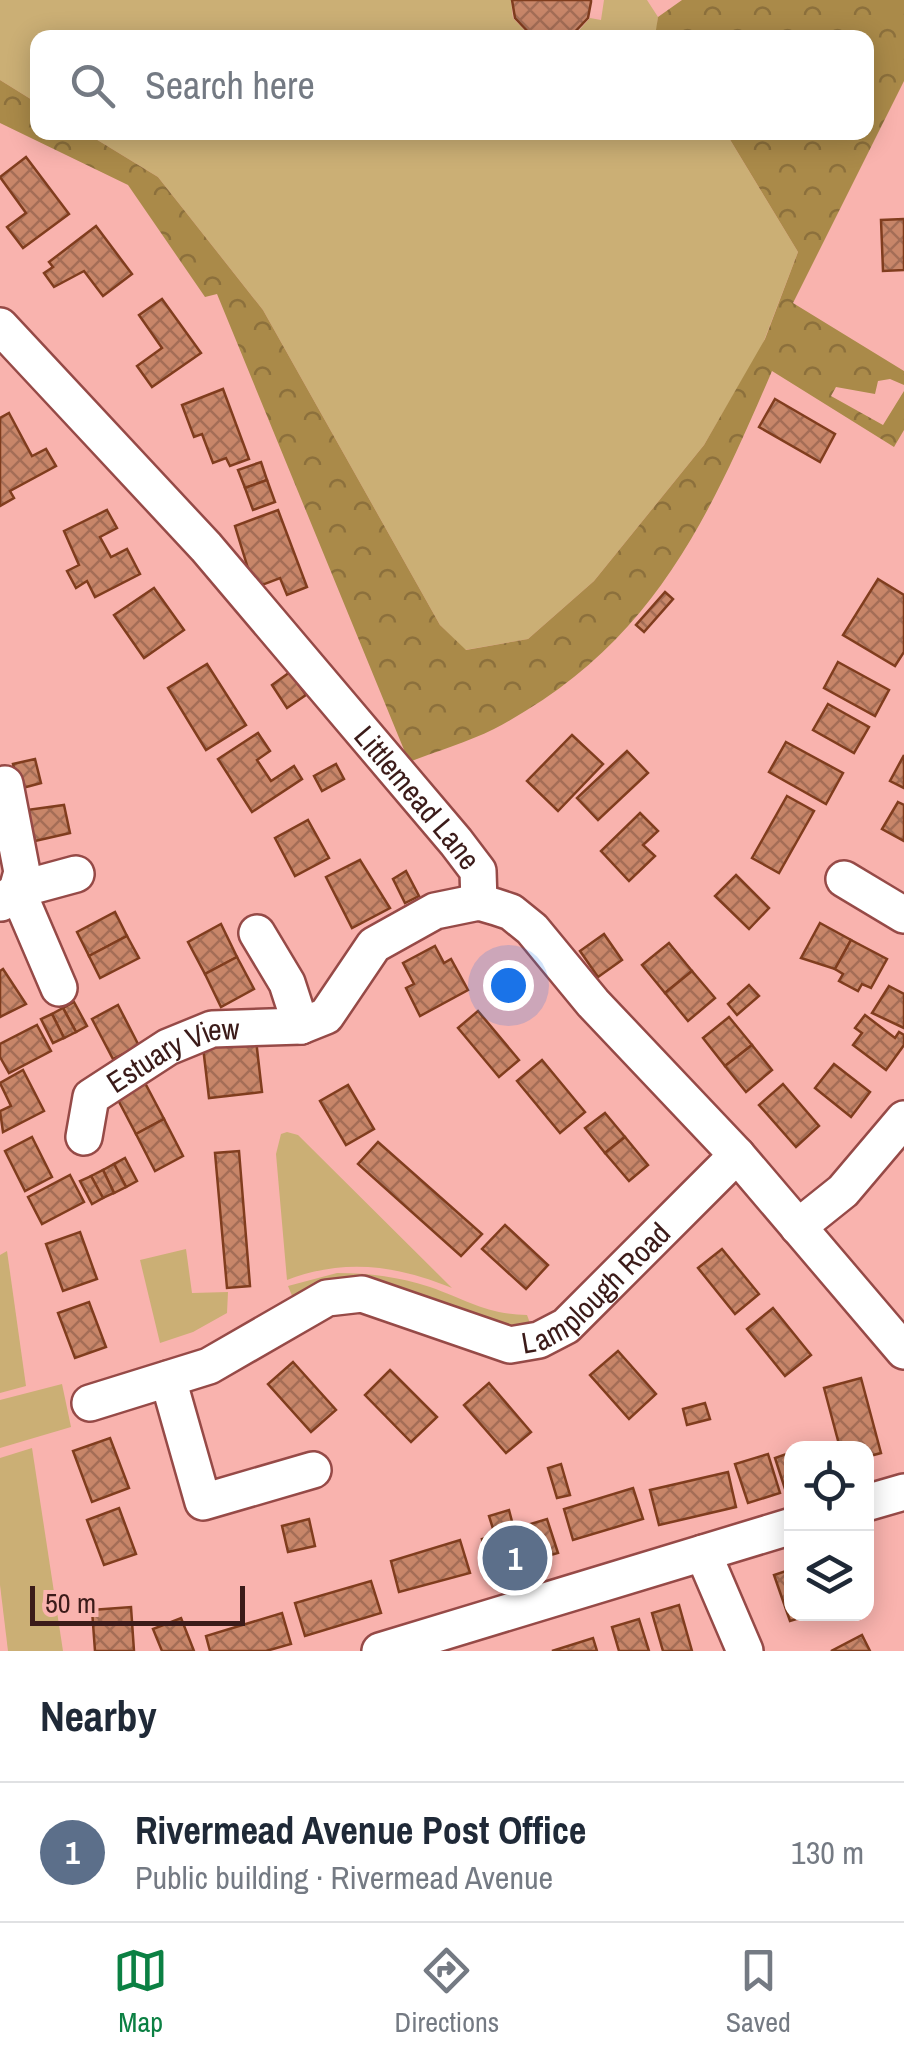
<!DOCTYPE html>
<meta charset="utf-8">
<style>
:root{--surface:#fff;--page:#f6f6f7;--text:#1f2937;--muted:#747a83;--line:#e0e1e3;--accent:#0b8043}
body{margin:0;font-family:"Archivo Narrow",sans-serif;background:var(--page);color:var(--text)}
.controls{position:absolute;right:30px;bottom:30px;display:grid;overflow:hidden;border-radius:20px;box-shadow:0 5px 25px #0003}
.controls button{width:90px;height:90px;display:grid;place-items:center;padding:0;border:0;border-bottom:2px solid var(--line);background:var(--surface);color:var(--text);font:50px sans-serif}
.scale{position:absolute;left:30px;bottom:25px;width:215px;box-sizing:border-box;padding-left:10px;border:5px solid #3b1b19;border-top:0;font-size:28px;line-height:35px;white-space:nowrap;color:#3b1b19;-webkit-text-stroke:8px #f9b3ae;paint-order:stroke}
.you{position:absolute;left:508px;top:985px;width:35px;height:35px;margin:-25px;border:8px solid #fff;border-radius:50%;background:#1a73e8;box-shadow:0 0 0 15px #1a73e833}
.badge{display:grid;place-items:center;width:65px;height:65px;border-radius:50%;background:var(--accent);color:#fff;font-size:32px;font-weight:700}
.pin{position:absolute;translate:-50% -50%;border:5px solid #fff;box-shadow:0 2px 10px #0006}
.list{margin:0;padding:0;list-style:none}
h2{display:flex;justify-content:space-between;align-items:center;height:130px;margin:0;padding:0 40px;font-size:42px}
h2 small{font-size:32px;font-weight:400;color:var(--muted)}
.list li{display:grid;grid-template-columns:65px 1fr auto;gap:30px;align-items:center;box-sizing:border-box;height:140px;padding:0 40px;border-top:2px solid var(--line)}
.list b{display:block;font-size:38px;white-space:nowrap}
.list p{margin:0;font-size:32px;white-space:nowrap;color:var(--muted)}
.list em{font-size:32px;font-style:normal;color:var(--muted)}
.icon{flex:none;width:55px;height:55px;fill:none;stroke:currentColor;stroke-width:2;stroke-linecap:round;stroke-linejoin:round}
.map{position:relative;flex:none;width:904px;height:1651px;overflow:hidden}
.search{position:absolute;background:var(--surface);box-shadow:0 5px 25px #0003;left:30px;right:30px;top:30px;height:110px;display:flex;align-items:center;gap:25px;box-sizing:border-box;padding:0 35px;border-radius:20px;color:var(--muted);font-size:38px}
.sheet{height:270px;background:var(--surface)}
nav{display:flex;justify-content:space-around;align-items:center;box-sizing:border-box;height:140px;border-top:2px solid var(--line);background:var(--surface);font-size:28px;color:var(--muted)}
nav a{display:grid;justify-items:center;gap:5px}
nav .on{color:var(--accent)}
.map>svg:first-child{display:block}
.green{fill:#cbaf75}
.forest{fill:url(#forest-crowns)}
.building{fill:url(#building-cross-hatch);stroke:#803d1e;stroke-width:2.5}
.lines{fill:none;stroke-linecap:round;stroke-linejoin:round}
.minor-casing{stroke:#964a47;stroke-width:40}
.minor{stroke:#fff;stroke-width:35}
.labels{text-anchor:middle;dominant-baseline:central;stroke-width:8;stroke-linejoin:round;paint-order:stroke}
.street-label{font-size:30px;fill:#3b1b19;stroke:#f9b3ae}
</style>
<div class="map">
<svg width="904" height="1651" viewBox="0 0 904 1651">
<defs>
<pattern id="forest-crowns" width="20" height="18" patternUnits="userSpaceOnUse" patternTransform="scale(2.5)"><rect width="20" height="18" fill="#aa8a49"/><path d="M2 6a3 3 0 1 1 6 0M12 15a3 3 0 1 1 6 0" fill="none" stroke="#8c703c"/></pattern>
<pattern id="building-cross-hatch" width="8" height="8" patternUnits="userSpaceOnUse" patternTransform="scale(2.5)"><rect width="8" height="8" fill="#c88669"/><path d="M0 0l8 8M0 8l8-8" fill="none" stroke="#a46d56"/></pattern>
</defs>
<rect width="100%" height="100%" fill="#f9b3ae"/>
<g class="green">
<polygon points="0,0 511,0 513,18 531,37 38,38 37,103 0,80"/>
<polygon points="604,0 647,0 658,17 656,36 669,37 572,38 590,18 601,20"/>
<polygon points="86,133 726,133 798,252 762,346 704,445 594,581 528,639 465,650 440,625 263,310 158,177"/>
<path d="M287,1132l11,3 154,153c-57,-23 -107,-30 -165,-8l-11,-126 5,-20z"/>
<polygon points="186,1249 192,1293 228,1292 227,1313 193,1332 160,1343 140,1260"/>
<polygon points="7,1251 26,1386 0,1393 0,1255"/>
<path d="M337,1273c33,0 62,4 93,14 37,13 55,27 97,28l4,11 -7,3 -231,-31 -5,-12z"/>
<polygon points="62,1384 71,1427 0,1448 0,1400"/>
<polygon points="32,1448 63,1651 8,1651 0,1585 0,1458"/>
</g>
<path class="forest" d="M682,0h222v81l-111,222 111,68v14l-14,-6 -12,2 -3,13 -39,-7 -5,9 52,29 21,-34v39l-10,17 -122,-76c-66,154 -122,276 -278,358 -26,13 -57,22 -85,33l-192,-468 -12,3 -77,-112 -128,-62v-43l37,23 1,29 48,1 72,44 105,133 177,315 26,25 62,-11 66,-58 110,-136 61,-106 33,-87 -72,-119 140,-1v-94l-211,-2 3,-19z"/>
<g class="building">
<polygon points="512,0 591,0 591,2 588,18 569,38 534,38 515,18"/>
<polygon points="26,157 69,214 23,248 7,227 26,213 0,177"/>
<polygon points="904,219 904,270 883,271 881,220"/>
<polygon points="96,226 132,274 103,296 84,271 54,287 44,273 53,267 49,262"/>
<polygon points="162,299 201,353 152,387 137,366 162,348 139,315"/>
<polygon points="223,389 249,459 230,466 226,458 213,463 202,434 194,437 182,405"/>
<polygon points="775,399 835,434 820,462 759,427"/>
<polygon points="9,413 32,456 46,449 56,466 10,491 14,498 0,506 0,418"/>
<polygon points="261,462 267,480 245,488 238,470"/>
<polygon points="267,480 275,502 253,510 245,488"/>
<polygon points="107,510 117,528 100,537 111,557 127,549 140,574 95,597 87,581 76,588 67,571 79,565 64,531"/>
<polygon points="278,510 307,587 287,595 280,578 254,588 235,526"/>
<polygon points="878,579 904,595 904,652 895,666 843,635"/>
<polygon points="154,588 184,630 144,658 114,615"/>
<polygon points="665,592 673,599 644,632 636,625"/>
<polygon points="838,662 889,690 875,716 824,688"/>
<polygon points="207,664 246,725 206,750 168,688"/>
<polygon points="290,672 306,695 287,708 272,685"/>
<polygon points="828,704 869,727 854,753 813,730"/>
<polygon points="258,733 270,751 257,760 271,781 294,766 302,779 252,812 218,759"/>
<polygon points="572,735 603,764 558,811 527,781"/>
<polygon points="786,742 843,773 826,804 769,772"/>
<polygon points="627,751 648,773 598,820 577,798"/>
<polygon points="904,755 904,788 890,781"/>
<polygon points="35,759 41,783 19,789 13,764"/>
<polygon points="336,764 344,779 322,791 314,776"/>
<polygon points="787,796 814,811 779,873 752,858"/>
<polygon points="898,802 904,805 904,841 882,829"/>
<polygon points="64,805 70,833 35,841 27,810"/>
<polygon points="640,813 658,831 643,845 655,856 629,881 601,851"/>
<polygon points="308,820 329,858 295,876 275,838"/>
<polygon points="360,860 390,908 352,928 326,877"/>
<polygon points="406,871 419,896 405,903 393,879"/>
<polygon points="736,875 769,908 749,929 715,896"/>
<polygon points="115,912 127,936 89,956 77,932"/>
<polygon points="820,923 851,940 835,969 801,958"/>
<polygon points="221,924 237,957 205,974 188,942"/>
<polygon points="604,934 622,960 598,977 580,951"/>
<polygon points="127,936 139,958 100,978 89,956"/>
<polygon points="851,940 887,959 871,988 862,984 858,991 839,981 843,974 835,969"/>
<polygon points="669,943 692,971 665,993 642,965"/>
<polygon points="435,946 444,963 451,959 468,990 420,1016 406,988 414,984 403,963"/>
<polygon points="237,957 254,989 221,1007 205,974"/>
<polygon points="3,969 26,1004 0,1017 0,971"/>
<polygon points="692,971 715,998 688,1021 665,993"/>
<polygon points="749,985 759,996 737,1015 728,1004"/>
<polygon points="889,986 904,994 904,1028 872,1013"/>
<polygon points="74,1002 87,1026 76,1032 63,1008"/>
<polygon points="118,1005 139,1046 113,1059 92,1019"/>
<polygon points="63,1008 76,1032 64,1038 52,1014"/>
<polygon points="478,1011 519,1060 499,1077 458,1028"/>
<polygon points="52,1014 64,1038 53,1043 41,1019"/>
<polygon points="865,1015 895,1038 899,1032 904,1035 904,1045 886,1070 853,1045 862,1033 855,1028"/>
<polygon points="729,1017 752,1045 725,1066 703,1038"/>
<polygon points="37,1025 51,1051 9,1073 0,1057 0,1044"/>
<polygon points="256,1040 262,1092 209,1098 203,1047"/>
<polygon points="752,1045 772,1070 746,1092 725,1066"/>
<polygon points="542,1060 585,1112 560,1133 517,1081"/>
<polygon points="834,1064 870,1092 851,1117 815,1088"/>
<polygon points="23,1070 44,1111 3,1132 0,1111 11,1106 0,1083"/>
<polygon points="144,1081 164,1119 136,1134 116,1096"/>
<polygon points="783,1084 819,1126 796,1147 759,1105"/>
<polygon points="348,1085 374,1129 346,1145 320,1101"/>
<polygon points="605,1113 625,1137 605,1153 585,1128"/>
<polygon points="164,1119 183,1156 155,1171 136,1134"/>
<polygon points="32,1137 52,1177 25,1191 5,1151"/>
<polygon points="625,1137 648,1165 629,1181 605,1153"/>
<polygon points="378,1142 482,1234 461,1256 358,1164"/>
<polygon points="239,1151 250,1286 227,1288 215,1153"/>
<polygon points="125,1158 137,1181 126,1187 114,1164"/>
<polygon points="114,1164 126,1187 114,1193 103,1170"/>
<polygon points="103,1170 114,1193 103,1198 91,1176"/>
<polygon points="70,1175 84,1202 42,1224 28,1197"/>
<polygon points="91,1176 103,1198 92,1204 80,1181"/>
<polygon points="505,1225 548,1265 526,1289 482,1249"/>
<polygon points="80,1232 97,1279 63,1291 46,1244"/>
<polygon points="722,1249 759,1294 735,1314 698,1268"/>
<polygon points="89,1302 106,1347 75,1358 58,1313"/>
<polygon points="773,1308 811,1355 785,1376 747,1329"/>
<polygon points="618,1351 656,1394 629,1419 590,1375"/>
<polygon points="293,1362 336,1410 311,1432 268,1384"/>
<polygon points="390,1370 437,1417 411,1442 365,1395"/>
<polygon points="861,1378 881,1453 866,1457 866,1448 840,1448 824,1388"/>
<polygon points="489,1383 531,1432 506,1453 464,1405"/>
<polygon points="705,1403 710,1419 687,1425 683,1409"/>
<polygon points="110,1438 129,1488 92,1502 73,1451"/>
<polygon points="792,1452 792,1493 787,1495 775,1458"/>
<polygon points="768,1454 780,1493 748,1503 735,1464"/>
<polygon points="561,1464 570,1495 557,1498 548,1468"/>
<polygon points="728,1472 736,1507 659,1525 650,1490"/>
<polygon points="633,1488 643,1519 573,1540 564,1509"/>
<polygon points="119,1508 136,1554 104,1565 87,1520"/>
<polygon points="509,1510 514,1529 547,1519 558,1553 492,1572 482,1539 495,1535 489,1516"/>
<polygon points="309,1519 315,1546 288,1552 282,1526"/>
<polygon points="460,1540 470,1573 399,1592 391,1561"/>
<polygon points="792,1569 792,1614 813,1614 790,1621 774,1575"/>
<polygon points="371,1581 381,1613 305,1636 295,1603"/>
<polygon points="679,1605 692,1651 663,1651 652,1613"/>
<polygon points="131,1607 134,1651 95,1651 92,1610"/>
<polygon points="282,1613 291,1644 266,1651 210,1651 206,1636"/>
<polygon points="181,1618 194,1651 162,1651 153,1629"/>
<polygon points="639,1619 649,1651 619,1651 612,1627"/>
<polygon points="862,1635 870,1651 831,1651"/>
<polygon points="593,1638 597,1651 552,1651"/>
</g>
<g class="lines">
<g class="minor-casing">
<g id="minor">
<path id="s1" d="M0,326l206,221 250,295 22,29 1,31"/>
<polyline points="844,879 904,915"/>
<polyline points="1,903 17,890 22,872 5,784"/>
<polyline points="257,933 287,983 301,1026"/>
<polyline points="59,988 17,890 76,874"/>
<path id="s2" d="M84,1137l7,-40 77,-50 44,-18 89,-3 25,-10 48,-71 61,-34 44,-9 17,5 15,5 21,17 61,74 144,152 167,196"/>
<polyline points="798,1227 843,1191 904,1119"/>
<polyline points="168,1379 203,1502 313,1470"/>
<path id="s3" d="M90,1403l119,-37 118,-68 35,-4 148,51 29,-5 27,-14 171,-171"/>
<polyline points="866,1503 904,1492"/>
<polyline points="703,1553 745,1651"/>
<polyline points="380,1651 792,1526"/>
</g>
</g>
<use href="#minor" class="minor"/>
</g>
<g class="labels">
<g class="street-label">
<text stroke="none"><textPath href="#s1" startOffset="630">Littlemead Lane</textPath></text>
<text stroke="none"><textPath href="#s2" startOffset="135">Estuary View</textPath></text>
<text stroke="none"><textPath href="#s3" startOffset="558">Lamplough Road</textPath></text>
</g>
</g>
</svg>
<div class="controls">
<button><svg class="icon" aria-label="locate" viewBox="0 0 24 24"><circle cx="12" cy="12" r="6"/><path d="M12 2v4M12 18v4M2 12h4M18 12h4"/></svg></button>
<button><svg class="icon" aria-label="layers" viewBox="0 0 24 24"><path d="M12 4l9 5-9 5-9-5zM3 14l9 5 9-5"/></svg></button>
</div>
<div class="scale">50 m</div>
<div class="you"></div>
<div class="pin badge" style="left:515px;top:1558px;background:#5c6f8a">1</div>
<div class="search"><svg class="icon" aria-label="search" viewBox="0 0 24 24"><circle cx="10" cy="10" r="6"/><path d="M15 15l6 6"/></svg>Search here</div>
</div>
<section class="sheet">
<h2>Nearby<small></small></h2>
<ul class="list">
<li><span class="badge" style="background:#5c6f8a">1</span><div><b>Rivermead Avenue Post Office</b><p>Public building · Rivermead Avenue</p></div><em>130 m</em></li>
</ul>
</section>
<nav>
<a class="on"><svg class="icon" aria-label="map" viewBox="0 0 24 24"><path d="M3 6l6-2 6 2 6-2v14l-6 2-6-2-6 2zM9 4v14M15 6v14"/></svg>Map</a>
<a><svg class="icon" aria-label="directions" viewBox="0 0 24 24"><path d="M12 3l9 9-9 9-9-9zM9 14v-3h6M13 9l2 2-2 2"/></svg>Directions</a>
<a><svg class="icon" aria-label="saved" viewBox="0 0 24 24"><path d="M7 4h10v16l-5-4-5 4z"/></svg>Saved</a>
</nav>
